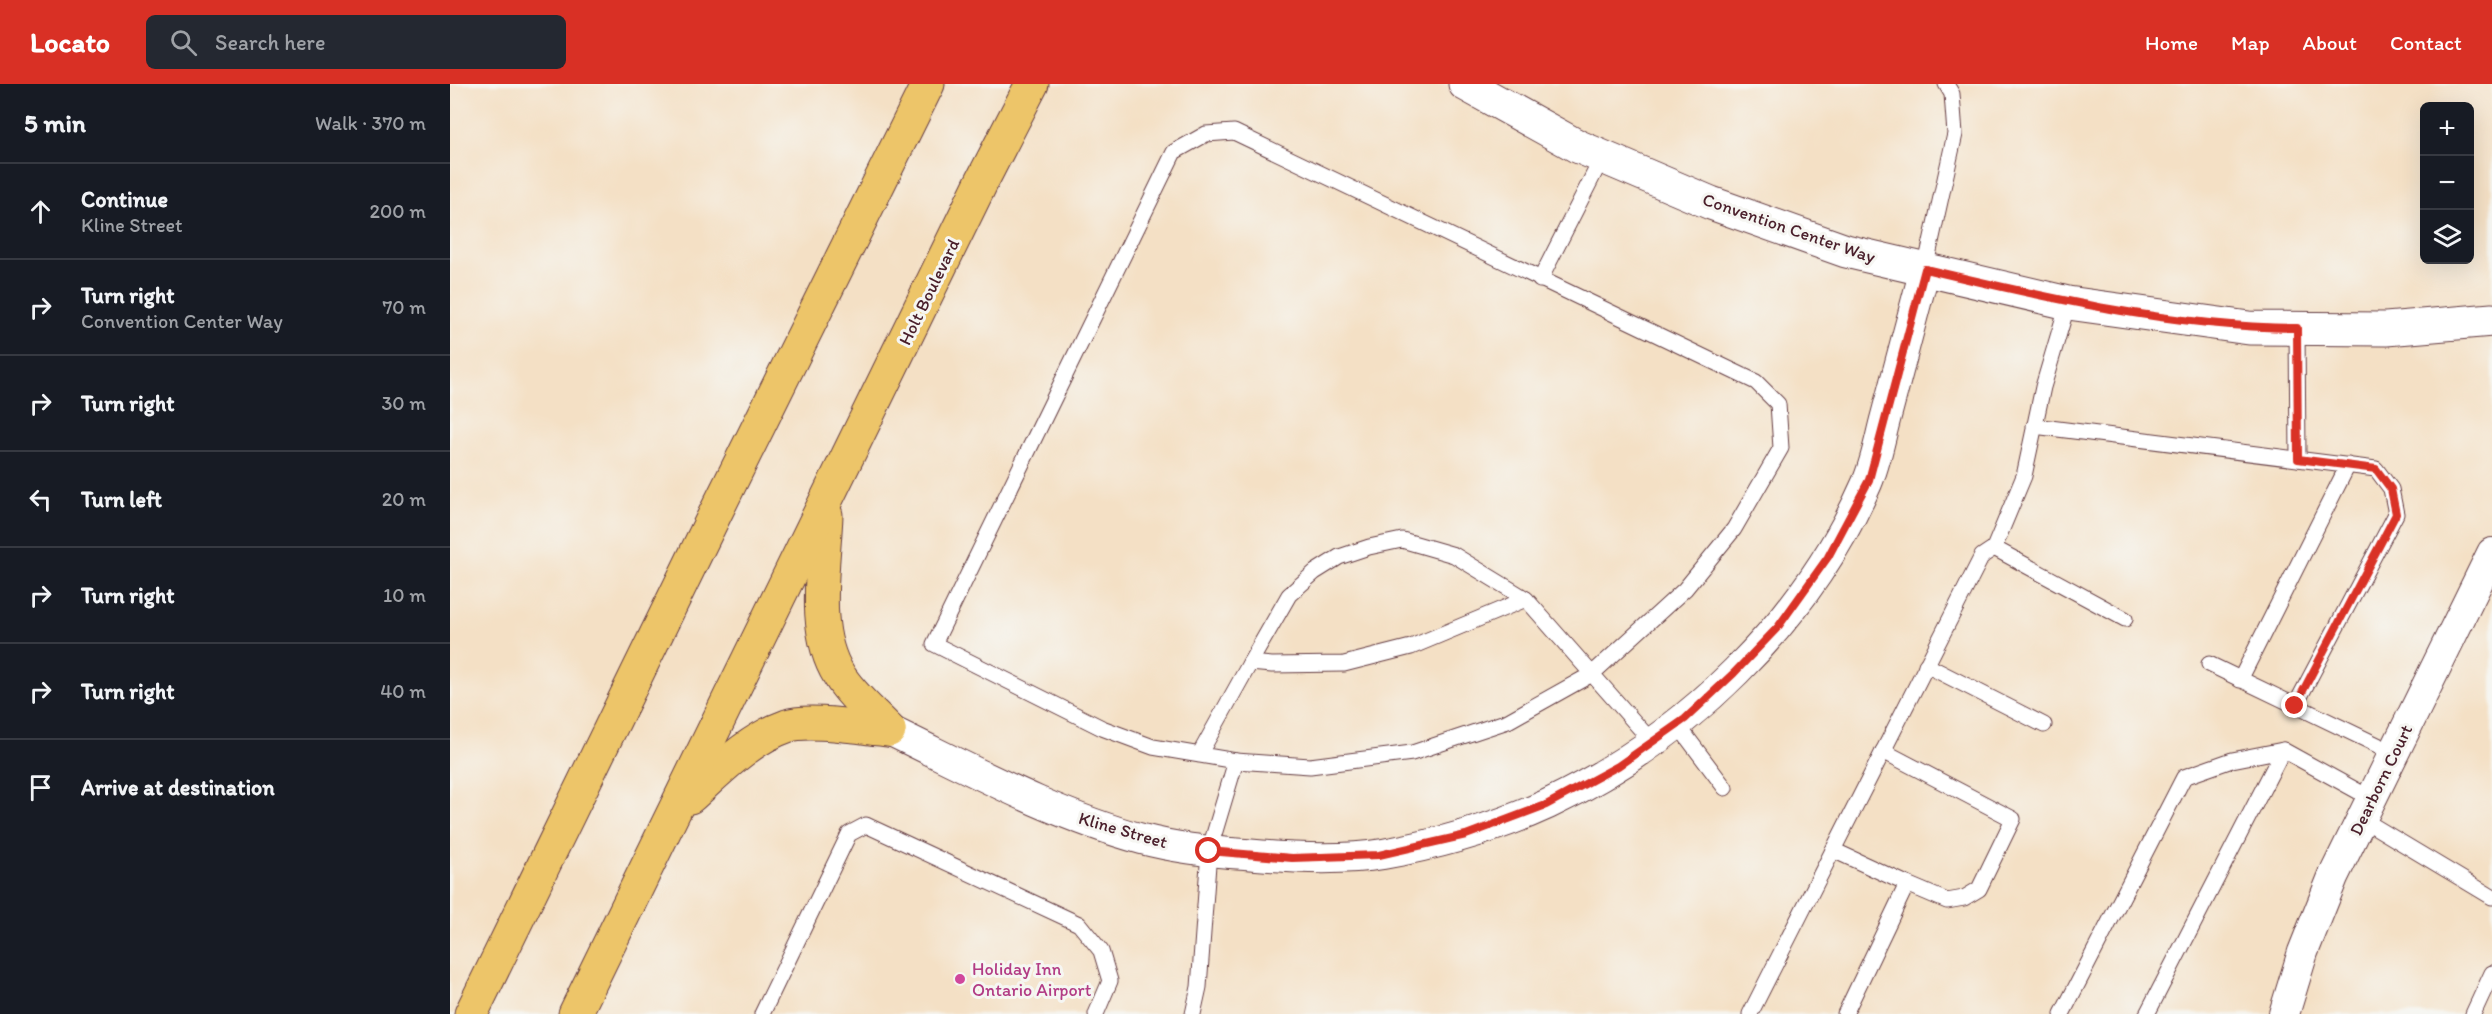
<!DOCTYPE html>
<meta charset="utf-8">
<style>
:root{--surface:#171b24;--page:#242831;--text:#f1f3f6;--muted:#9ea1a6;--line:#363941;--accent:#d93025}
body{margin:0;font-family:Itim,sans-serif;background:var(--page);color:var(--text)}
.controls{position:absolute;right:18px;top:18px;display:grid;overflow:hidden;border-radius:9px;box-shadow:0 6px 24px #0002}
.controls button{width:54px;height:54px;display:grid;place-items:center;padding:0;border:0;border-bottom:2px solid var(--line);background:var(--surface);color:var(--text);font:30px sans-serif}
.stop{position:absolute;width:18px;height:18px;margin:-14px;border:4px solid #d93025;border-radius:50%;background:#fff}
.stop.end{background:#d93025;border-color:#fff;box-shadow:0 2px 6px #0008}
.list{margin:0;padding:0;list-style:none}
h2{display:flex;justify-content:space-between;align-items:center;height:78px;margin:0;padding:0 24px;font-size:26px}
h2 small{font-size:20px;font-weight:400;color:var(--muted)}
.list li{display:grid;grid-template-columns:39px 1fr auto;gap:18px;align-items:center;box-sizing:border-box;height:96px;padding:0 24px;border-top:2px solid var(--line)}
.list b{display:block;font-size:22px;white-space:nowrap}
.list p{margin:0;font-size:20px;white-space:nowrap;color:var(--muted)}
.list em{font-size:20px;font-style:normal;color:var(--muted)}
.icon{flex:none;width:33px;height:33px;fill:none;stroke:currentColor;stroke-width:2;stroke-linecap:round;stroke-linejoin:round}
.map{position:relative;flex:none;width:2042px;height:930px;overflow:hidden}
header{display:flex;align-items:center;gap:36px;box-sizing:border-box;height:84px;padding:0 30px;background:var(--accent);color:#fff}
header strong{font-size:28px}
nav{display:flex;gap:33px;margin-inline-start:auto;font-size:21px}
.search{width:420px;height:54px;background:var(--page);display:flex;align-items:center;gap:15px;box-sizing:border-box;padding:0 21px;border-radius:9px;color:var(--muted);font-size:22px}
main{display:flex}
aside{flex:1;background:var(--surface)}
.map>svg:first-child{display:block}
.lines{fill:none;stroke-linecap:round;stroke-linejoin:round}
.service-casing{stroke:#643c42;stroke-width:17}
.minor-casing{stroke:#643c42;stroke-width:32}
.tertiary-casing{stroke:#643c42;stroke-width:35}
.motorway-casing{stroke:#643c42;stroke-width:35}
.service{stroke:#fff;stroke-width:15}
.minor{stroke:#fff;stroke-width:30}
.tertiary{stroke:#fff;stroke-width:33}
.motorway{stroke:#edc569;stroke-width:33}
.route{stroke:#d93025;stroke-width:8}
.hotel-dot{fill:#d1479c;stroke:#f6f6f2;stroke-width:2}
.labels{text-anchor:middle;dominant-baseline:central;stroke-width:6;stroke-linejoin:round;paint-order:stroke}
.street-label{font-size:18px;fill:#4a1f2b;stroke:#f6f6f2}
.hotel-label{font-size:18px;fill:#b23c85;stroke:#f6f6f2;text-anchor:start}
</style>
<header>
<strong>Locato</strong>
<div class="search"><svg class="icon" aria-label="search" viewBox="0 0 24 24"><circle cx="10" cy="10" r="6"/><path d="M15 15l6 6"/></svg>Search here</div>
<nav><a>Home</a><a>Map</a><a>About</a><a>Contact</a></nav>
</header>
<main>
<aside>
<h2>5 min<small>Walk · 370 m</small></h2>
<ul class="list">
<li><svg class="icon" aria-label="ahead" viewBox="0 0 24 24"><path d="M12 20V5M6 11l6-6 6 6"/></svg><div><b>Continue</b><p>Kline Street</p></div><em>200 m</em></li>
<li><svg class="icon" aria-label="right" viewBox="0 0 24 24"><path d="M7 20v-9h11M14 6l5 5-5 5"/></svg><div><b>Turn right</b><p>Convention Center Way</p></div><em>70 m</em></li>
<li><svg class="icon" aria-label="right" viewBox="0 0 24 24"><path d="M7 20v-9h11M14 6l5 5-5 5"/></svg><div><b>Turn right</b></div><em>30 m</em></li>
<li><svg class="icon" aria-label="left" viewBox="0 0 24 24"><path d="M17 20v-9H6M10 6l-5 5 5 5"/></svg><div><b>Turn left</b></div><em>20 m</em></li>
<li><svg class="icon" aria-label="right" viewBox="0 0 24 24"><path d="M7 20v-9h11M14 6l5 5-5 5"/></svg><div><b>Turn right</b></div><em>10 m</em></li>
<li><svg class="icon" aria-label="right" viewBox="0 0 24 24"><path d="M7 20v-9h11M14 6l5 5-5 5"/></svg><div><b>Turn right</b></div><em>40 m</em></li>
<li><svg class="icon" aria-label="arrive" viewBox="0 0 24 24"><path d="M6 21V4h12l-3 4 3 4H6"/></svg><div><b>Arrive at destination</b></div></li>
</ul>
</aside>
<div class="map">
<svg width="2042" height="930" viewBox="0 0 2042 930">
<rect width="100%" height="100%" fill="#f6f6f2"/>
<filter id="ink" filterUnits="userSpaceOnUse"><feTurbulence type="fractalNoise" baseFrequency=".0167" numOctaves="2"/><feDisplacementMap in="SourceGraphic" scale="12" xChannelSelector="R" yChannelSelector="G"/><feConvolveMatrix kernelMatrix="1 2 1 2 8 2 1 2 1" color-interpolation-filters="sRGB"/></filter>
<filter id="wash" filterUnits="userSpaceOnUse"><feTurbulence type="fractalNoise" baseFrequency=".008" numOctaves="4" result="noise"/><feDisplacementMap in="SourceGraphic" scale="24" xChannelSelector="R" yChannelSelector="G"/><feGaussianBlur stdDeviation="1.35" result="paint"/><feColorMatrix in="noise" values="0 0 0 0 0 0 0 0 0 0 0 0 0 0 0 0 0 1.4 0 .05"/><feComposite in="paint" operator="in"/></filter>
<g filter="url(#wash)">
<rect width="100%" height="100%" fill="#f4e0c5"/>
</g>
<g filter="url(#ink)">
<g class="lines">
<g class="service-casing">
<g id="service">
<polyline points="1475,185 1505,50 1502,10 1496,0"/>
<polyline points="1090,196 1153,72"/>
<polyline points="1847,244 1848,375"/>
<polyline points="1584,342 1926,385 1941,405 1946,430 1845,622"/>
<polyline points="1544,464 1675,535"/>
<polyline points="800,579 839,511 865,488 889,473 919,463 952,456 1004,471 1076,515"/>
<polyline points="1759,580 1944,669"/>
<polyline points="1476,581 1594,641"/>
<polyline points="1790,596 1898,381"/>
<polyline points="1227,640 1275,704"/>
<polyline points="1433,667 1563,735 1529,805 1514,814 1497,817 1457,800"/>
<polyline points="749,671 800,579 822,581 894,580 961,563 1076,515 1142,590 1058,637 962,669 860,682 786,677 703,663 652,644 484,560 724,68 756,50 784,48 1306,298 1328,320 1331,364 1284,445 1235,505 1142,590 1202,658"/>
<polyline points="1912,735 2042,813"/>
<polyline points="1383,766 1457,800 1395,930"/>
<polyline points="312,930 399,750 416,741 629,840 651,867 660,897 646,930"/>
<polyline points="743,930 749,903 759,767 786,677"/>
<polyline points="1300,930 1532,472 1544,464 1574,392 1593,303 1618,219"/>
<polyline points="1612,930 1734,693 1782,676 1833,666 1922,715"/>
<polyline points="1697,930 1833,666"/>
<polyline points="2023,930 2042,889"/>
</g>
</g>
<g class="minor-casing">
<g id="minor">
<path d="M439,646c83,40 165,85 253,109 34,9 69,13 103,15 42,4 96,7 138,0 56,-10 113,-26 165,-50 137,-65 258,-182 319,-321 9,-21 13,-45 19,-67 13,-49 26,-98 39,-147"/>
<polyline points="1834,930 1853,868 1883,793 2042,469"/>
</g>
</g>
<g class="tertiary-casing">
<polyline id="tertiary" points="1015,0 1127,62 1261,119 1396,167 1618,219 1799,244 1936,245 2042,236"/>
</g>
<g class="motorway-casing">
<g id="motorway">
<path d="M376,431c-2,51 -15,115 13,160 12,20 34,38 50,55"/>
<path d="M240,713c29,-26 59,-58 97,-71 21,-8 77,2 102,4"/>
<polyline points="21,930 265,430 478,0"/>
<polyline points="125,930 532,97 582,0"/>
</g>
</g>
<use href="#service" class="service"/>
<use href="#minor" class="minor"/>
<use href="#tertiary" class="tertiary"/>
<use href="#motorway" class="motorway"/>
</g>
</g>
<g class="lines" filter="url(#ink)">
<path class="route" d="M759,767l83,7 87,-3 87,-20 80,-30 72,-39 67,-47 49,-46 44,-46 50,-70 41,-77 56,-211c122,29 247,58 372,59l1,131 78,10 15,20 5,25 -101,192"/>
</g>
<circle class="hotel-dot" cx="510" cy="895" r="6"/>
<g class="labels">
<g class="street-label">
<text transform="translate(1339 144) rotate(19)">Convention Center Way</text>
<text transform="translate(479 208) rotate(-64)">Holt Boulevard</text>
<text transform="translate(1931 696) rotate(-64)">Dearborn Court</text>
<text transform="translate(673 746) rotate(16)">Kline Street</text>
</g>
<g class="hotel-label">
<text x="522" y="885">Holiday Inn<tspan x="522" dy="21">Ontario Airport</tspan></text>
</g>
</g>
</svg>
<div class="controls">
<button>+</button>
<button>−</button>
<button><svg class="icon" aria-label="layers" viewBox="0 0 24 24"><path d="M12 4l9 5-9 5-9-5zM3 14l9 5 9-5"/></svg></button>
</div>
<div class="stop" style="left:759px;top:767px"></div>
<div class="stop end" style="left:1845px;top:622px"></div>
</div>
</main>
